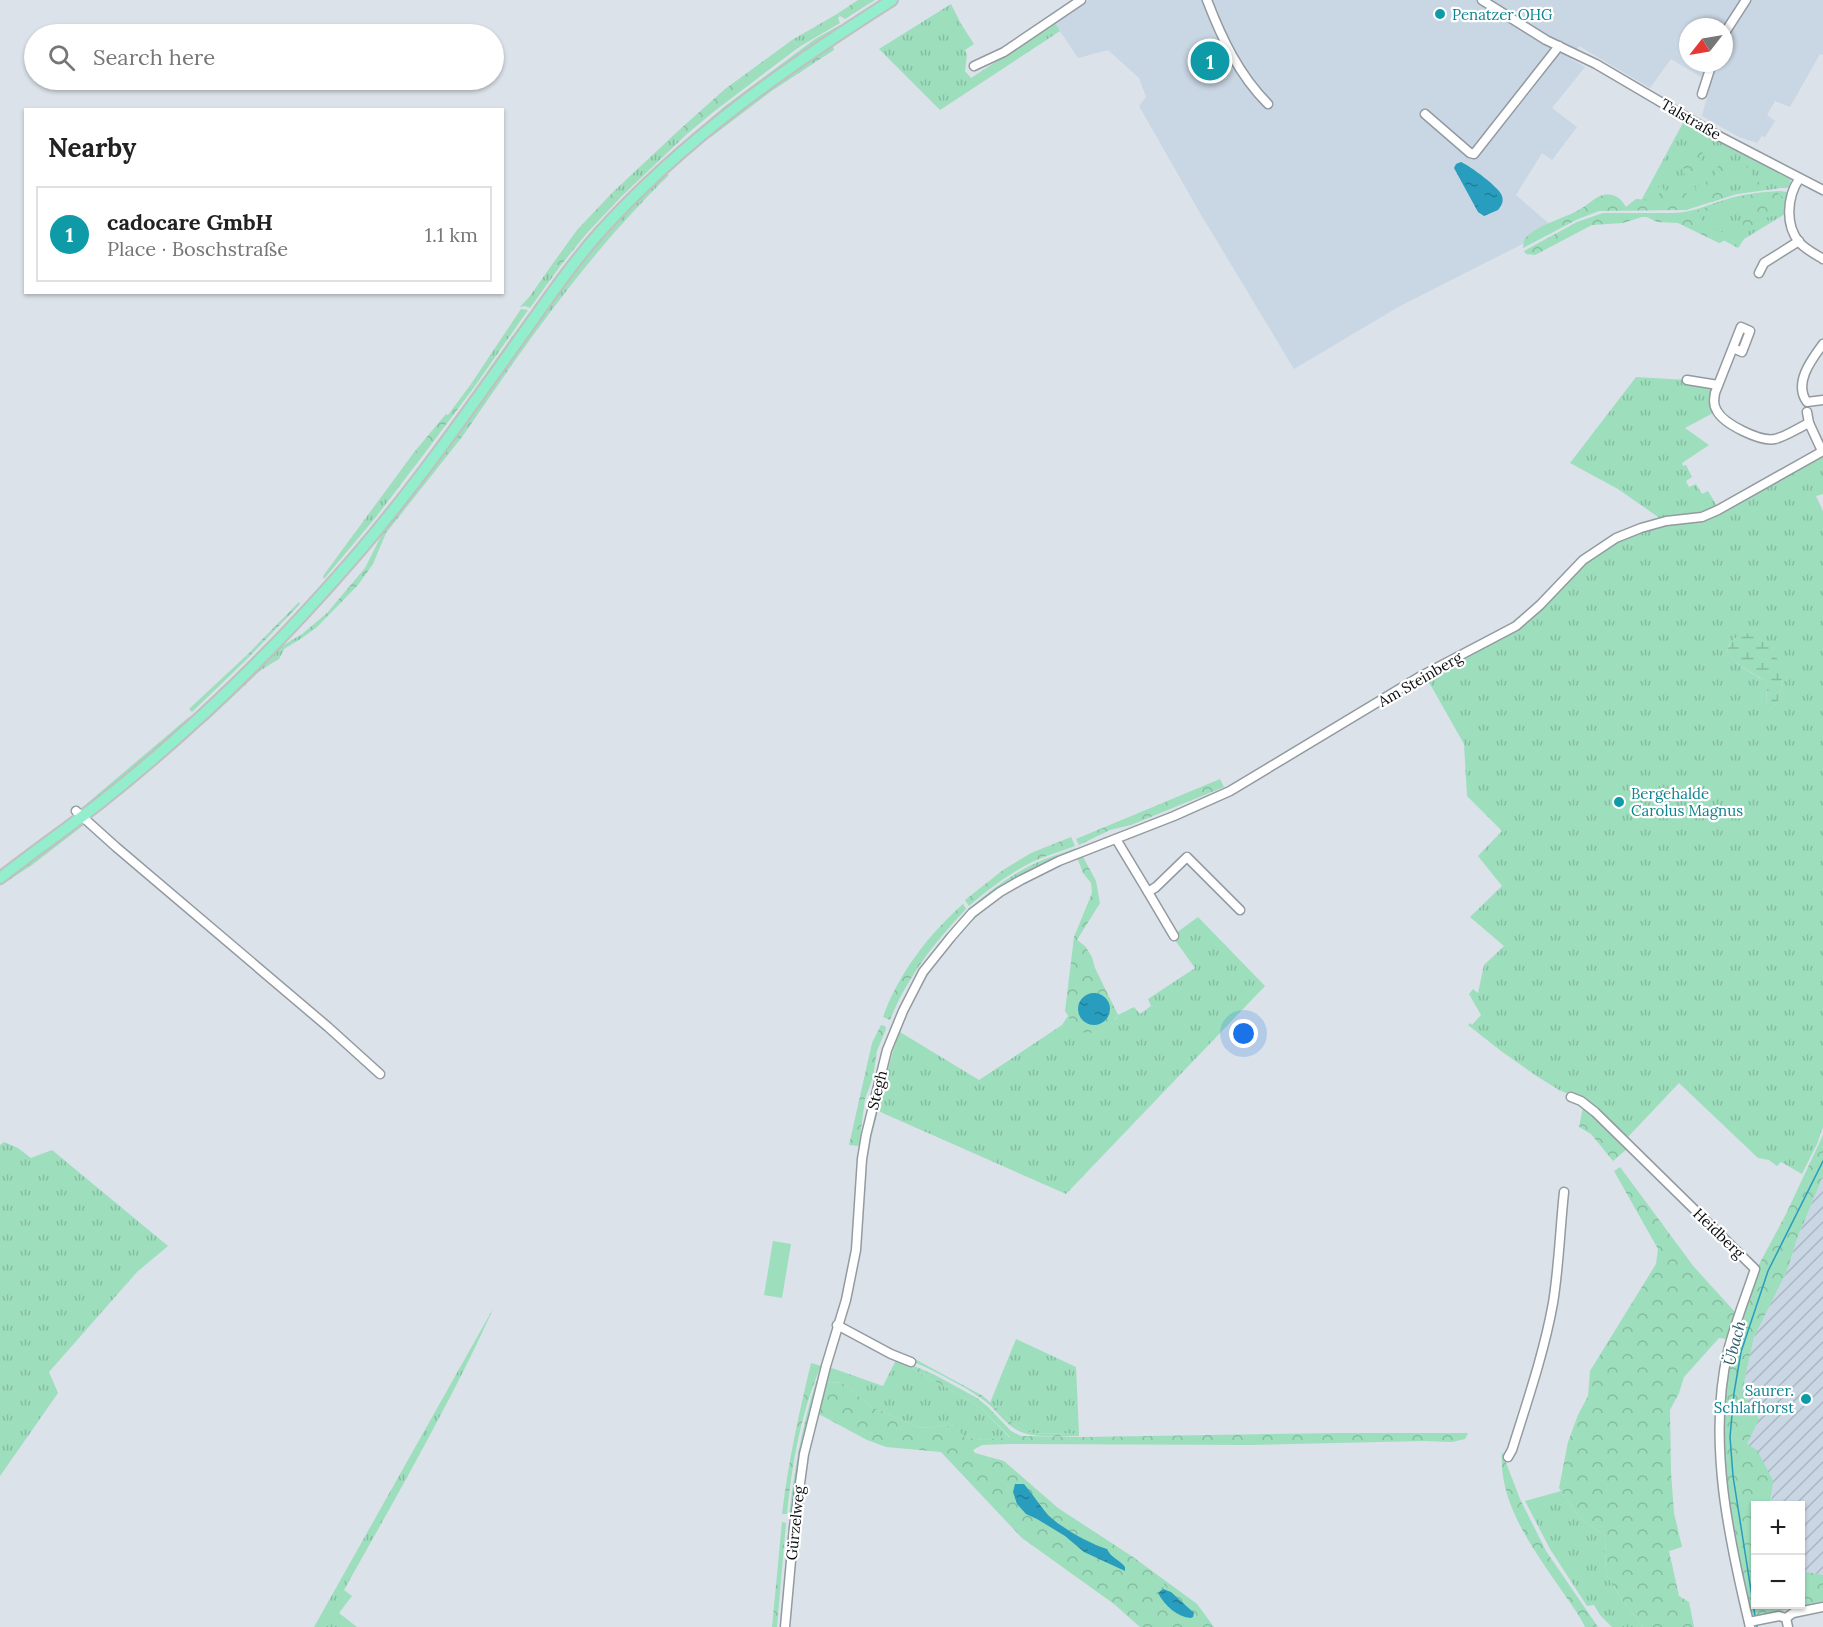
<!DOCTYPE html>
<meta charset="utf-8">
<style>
:root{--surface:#fff;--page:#f2f2f2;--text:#222;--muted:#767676;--line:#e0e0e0;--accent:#ea580c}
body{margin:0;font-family:Lora,serif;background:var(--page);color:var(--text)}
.controls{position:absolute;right:18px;bottom:18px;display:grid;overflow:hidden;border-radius:0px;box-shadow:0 2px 4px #0004}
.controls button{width:54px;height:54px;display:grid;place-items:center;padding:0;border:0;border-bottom:2px solid var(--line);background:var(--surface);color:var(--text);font:30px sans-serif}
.compass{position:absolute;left:1679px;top:18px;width:54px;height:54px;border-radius:50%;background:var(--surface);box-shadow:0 2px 4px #0004;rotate:239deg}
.you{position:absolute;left:1244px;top:1034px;width:21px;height:21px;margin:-15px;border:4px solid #fff;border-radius:50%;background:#1a73e8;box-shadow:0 0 0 9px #1a73e833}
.badge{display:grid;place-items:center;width:39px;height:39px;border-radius:50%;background:var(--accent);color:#fff;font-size:20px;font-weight:700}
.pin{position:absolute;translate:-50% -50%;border:3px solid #fff;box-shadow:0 2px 6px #0006}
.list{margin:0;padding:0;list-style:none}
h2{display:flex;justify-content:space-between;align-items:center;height:78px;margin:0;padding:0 24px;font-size:26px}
h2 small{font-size:20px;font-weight:400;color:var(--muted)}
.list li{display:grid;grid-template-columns:39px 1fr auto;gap:18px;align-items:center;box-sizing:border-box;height:96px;margin:0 12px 12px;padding:0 12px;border:2px solid var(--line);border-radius:0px}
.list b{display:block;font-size:22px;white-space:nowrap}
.list p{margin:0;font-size:20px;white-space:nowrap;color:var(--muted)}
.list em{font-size:20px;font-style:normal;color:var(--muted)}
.icon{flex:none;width:33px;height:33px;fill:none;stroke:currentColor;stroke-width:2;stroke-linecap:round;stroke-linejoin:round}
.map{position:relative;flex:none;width:1823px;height:1627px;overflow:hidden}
.search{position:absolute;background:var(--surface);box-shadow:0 2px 4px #0004;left:24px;top:24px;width:480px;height:66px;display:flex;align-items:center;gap:15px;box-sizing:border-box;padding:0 21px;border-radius:33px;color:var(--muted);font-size:22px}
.panel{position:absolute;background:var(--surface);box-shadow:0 2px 4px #0004;left:24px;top:108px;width:480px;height:186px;border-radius:0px}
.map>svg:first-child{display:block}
.built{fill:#c9d6e3;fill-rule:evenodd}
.industrial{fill:url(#industrial-furrows)}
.grass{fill:url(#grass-tufts);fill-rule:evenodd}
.forest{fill:url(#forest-crowns)}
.wetland{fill:url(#wetland-marsh)}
.garden{fill:#9ddebd}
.water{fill:url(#water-ripples)}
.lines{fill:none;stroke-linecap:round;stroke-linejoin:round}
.stream{stroke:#289dbd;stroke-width:1.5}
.minor-casing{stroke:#939aa0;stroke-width:11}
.major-casing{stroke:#bfc0c0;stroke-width:14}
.minor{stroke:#fff;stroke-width:8}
.major{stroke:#92eecd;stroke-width:10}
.culture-dot{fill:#0f9aa8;stroke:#fff;stroke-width:2}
.labels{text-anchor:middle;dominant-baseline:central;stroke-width:4.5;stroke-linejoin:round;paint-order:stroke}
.culture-label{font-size:15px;fill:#0d838f;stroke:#fff;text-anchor:start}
.street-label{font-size:15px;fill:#0a0c0e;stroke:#fff}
.water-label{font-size:16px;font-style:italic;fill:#2e5b6a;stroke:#fff}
</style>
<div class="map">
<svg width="1823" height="1627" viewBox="0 0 1823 1627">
<defs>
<pattern id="industrial-furrows" width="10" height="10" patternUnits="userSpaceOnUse" patternTransform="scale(1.5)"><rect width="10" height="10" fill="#c9d6e3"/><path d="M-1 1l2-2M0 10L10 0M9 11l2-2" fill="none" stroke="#abb6c2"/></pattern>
<pattern id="grass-tufts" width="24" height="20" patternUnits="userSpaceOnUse" patternTransform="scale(1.5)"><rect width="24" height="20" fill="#9ddebd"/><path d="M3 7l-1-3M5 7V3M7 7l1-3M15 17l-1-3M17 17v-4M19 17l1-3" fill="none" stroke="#86bda1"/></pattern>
<pattern id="forest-crowns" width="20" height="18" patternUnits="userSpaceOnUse" patternTransform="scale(1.5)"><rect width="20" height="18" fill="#9ddebd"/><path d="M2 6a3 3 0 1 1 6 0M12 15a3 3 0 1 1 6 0" fill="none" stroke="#86bda1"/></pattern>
<pattern id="wetland-marsh" width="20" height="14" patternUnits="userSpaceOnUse" patternTransform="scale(1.5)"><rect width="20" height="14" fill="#9ddebd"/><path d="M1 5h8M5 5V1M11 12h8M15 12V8" fill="none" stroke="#86bda1"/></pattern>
<pattern id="water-ripples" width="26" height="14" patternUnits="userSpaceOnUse" patternTransform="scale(1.5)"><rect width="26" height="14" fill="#289dbd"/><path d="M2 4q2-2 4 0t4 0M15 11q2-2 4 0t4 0" fill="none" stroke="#217e98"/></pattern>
</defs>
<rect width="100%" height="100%" fill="#dbe2e9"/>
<path class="built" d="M1089,0h734v55l-3,-1 -30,53 -15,-6 -8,14 8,6 -10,16 -3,-1 -5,7 -18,-6 -37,-21 10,-37 -13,-3 -28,-17 -21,29 -71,-42 -8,13 14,8 -33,41 25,19 -25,33 -10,-7 -26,42 38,33 -154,78 -106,63 -94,-156 -61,-107 7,-9 -7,-19 -31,-28 -30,8 -18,-27 -5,-8zM1688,27h36v36h-36z"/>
<polygon class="industrial" points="1823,1176 1823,1575 1801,1571 1800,1506 1770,1505 1772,1496 1747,1444 1742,1392 1754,1337 1787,1271 1797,1239"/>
<g class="grass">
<polygon points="951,4 961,24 974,44 965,50 967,55 965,71 971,78 1055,23 1060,31 940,110 879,49"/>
<polygon points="837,14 840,16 838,18 840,23 799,47 792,40"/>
<polygon points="840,25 842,28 662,165 660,162 725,106 815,39"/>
<polygon points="1684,121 1735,150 1791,179 1789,188 1781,188 1737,194 1686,210 1636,210"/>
<polygon points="678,131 687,134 621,197 612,193"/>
<polygon points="657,165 660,167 535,310 532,309 587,237"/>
<path d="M664,173l5,2c-60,58 -109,122 -158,191l-1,-9 85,-113z"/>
<path d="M1780,191l7,1 -2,22 -41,25 -6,9 -65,-35c21,-1 31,-7 51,-13 18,-6 37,-8 56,-9z"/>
<polygon points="561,265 530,308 525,306 520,307 530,296 551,266"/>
<polygon points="521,309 528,310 475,386 471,384"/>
<path d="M529,313l2,2 -10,15 -122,166 -89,106 -109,110 -6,1c72,-68 142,-139 203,-218 45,-59 87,-121 131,-182z"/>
<polygon points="1636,377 1687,380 1714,385 1715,412 1685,428 1709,445 1682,463 1683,466 1686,465 1692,477 1686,481 1689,487 1696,484 1702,494 1708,491 1717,506 1692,515 1661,519 1618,489 1570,463"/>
<polygon points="415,451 421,458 376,517 324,579 323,576"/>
<path d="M1823,453v41l-7,2 7,15v616l-6,17 -15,30 -21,-12 -4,4 -8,-6 -11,-2 -79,-75 -53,56 -43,-39 -24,-10 -21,-13 -37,-26 -33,-26 2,-2 2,2 9,-10 -12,-21 4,-5 5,4 6,-28 20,-19 -34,-29 32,-31 -24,-30 24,-25 -35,-35 -3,-52 -38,-67 93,-49 21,-17 33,-38 35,-27 18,-9 45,-13 32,-5zM1735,638l47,43c-2,11 -1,22 -12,28l-4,-2 1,-25c-14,-9 -31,-15 -40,-31l2,-6z"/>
<polygon points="302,634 302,638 284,649 279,659 261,670 208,720 205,722 204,721 277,649"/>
<polygon points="247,655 248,658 244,662 192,712 189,709"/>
<polygon points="189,717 188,723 80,814 78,811"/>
<polygon points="82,821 85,824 32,865 0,886"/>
<path d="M1076,848l1,3 -105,60 -2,-3c23,-20 47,-38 75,-49 10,-4 21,-7 31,-11z"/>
<path d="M1082,855c-27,12 -53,24 -78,40 -47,33 -85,83 -104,137l79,48 83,-55 6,-9 10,14 38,-11 2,-4 16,-8 6,7 11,-8 -3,-7 47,-31 -23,-32 26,-19 67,69 -199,208 -188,-83 -12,46 4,-21 26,-96 7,-20 32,-61 41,-45 21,-16 30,-19z"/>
<polygon points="4,1142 18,1148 31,1158 52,1150 168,1246 137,1272 49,1372 58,1393 0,1476 0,1145"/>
<path d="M494,1307c-44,97 -98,190 -150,283l8,6 -13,17 18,14h-43z"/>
<polygon points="1016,1339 1076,1367 1079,1434 1032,1433 1018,1428 990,1403"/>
<polygon points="897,1358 905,1362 905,1365 971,1401 981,1408 1010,1438 983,1440 963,1437 956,1425 919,1428 872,1407 841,1382 824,1383 829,1367 883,1386"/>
<polygon points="1561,1491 1579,1517 1605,1536 1606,1574 1620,1597 1643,1627 1612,1627 1600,1615 1594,1605 1587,1606 1550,1549 1525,1501"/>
</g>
<g class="forest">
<polygon points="858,0 875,0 845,19 837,14"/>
<polygon points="792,40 799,47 712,113 687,134 678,131 725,89"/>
<polygon points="832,43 834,50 773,90 711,137 709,132"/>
<path d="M1685,122l31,18 -10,4 -22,56h16l1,-3 -6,-9 2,-3 16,-6 6,-15 3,-2 3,12 -5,7 -6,4 1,5 4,3c9,1 24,-1 27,-12 2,-7 -1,-10 1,-16l7,14 12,7 -1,3 -35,6 -44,15 -87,1 -21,8 -55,29 1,-8c12,-16 41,-21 58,-32 7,-4 13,-11 21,-13 11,-2 18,3 23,12l10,-8c10,0 15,6 23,-2v-11l4,1 2,9 3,-8 3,-1 3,1 1,4h2c7,-11 11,-18 4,-29l9,-5 3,-5v-16l-12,-8z"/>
<path d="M1776,192l9,7v9c-9,7 -15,11 -26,9l-7,9 -5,4 -3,-2c-4,-11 5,-18 1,-26l-13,1 -32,10 1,8 21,11 3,7 -3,3 -3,1 -41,-20 -21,-1 -10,-5h-5l-19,6 -31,2 -57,30 -9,-1 -2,-3 53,-29 26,-9h87l46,-16z"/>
<polygon points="612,193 621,197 587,233 561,265 551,266 577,230"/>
<polygon points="510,357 511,366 462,437 386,533 373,564 358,585 317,627 302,638 302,634 327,613 365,568 386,526"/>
<polygon points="471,384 475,386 421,458 415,451 446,414 448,415"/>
<polygon points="299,602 300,604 248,658 247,655"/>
<polygon points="1220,779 1224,787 1131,825 1110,830 1079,845 1076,839"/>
<path d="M1071,837l4,9c-10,4 -21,7 -31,11 -28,11 -52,29 -75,49l-4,-6 38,-30 28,-17z"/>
<path d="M1082,855l14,26 4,22 -23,37 8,6 7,11 3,11 23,47c-7,11 -26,23 -38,16 -6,-3 -11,-14 -15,-20l9,-74 18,-44 -1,-10 -8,-10 -6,-16z"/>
<path d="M963,904l3,5c-32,34 -58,67 -76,111l-7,-3c15,-43 46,-83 80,-113z"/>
<polygon points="881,1025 885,1026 886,1029 877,1051 873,1077 865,1099 859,1146 849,1145 872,1043"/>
<polygon points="1583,1107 1594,1114 1628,1148 1613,1161 1591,1134 1579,1127"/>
<polygon points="1823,1135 1823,1176 1797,1239 1787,1271 1754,1337 1742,1392 1759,1419 1747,1444 1757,1450 1773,1481 1770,1505 1756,1506 1756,1604 1800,1604 1801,1596 1804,1594 1804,1585 1801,1581 1801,1571 1823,1575 1823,1601 1750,1618 1731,1530 1721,1423 1730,1352 1755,1272 1786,1214"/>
<polygon points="1620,1167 1694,1267 1735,1312 1726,1339 1719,1338 1684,1377 1679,1393 1670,1410 1671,1472 1674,1513 1682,1547 1669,1551 1679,1596 1689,1602 1694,1627 1643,1627 1620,1597 1606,1574 1605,1536 1579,1517 1559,1488 1568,1442 1578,1415 1588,1396 1590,1371 1656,1264 1658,1249 1614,1171"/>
<path d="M913,1358l70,38 35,32 14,5 47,1v2c-16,0 -40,2 -55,-3 -17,-5 -26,-22 -39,-32 -20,-15 -51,-30 -73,-40z"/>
<polygon points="905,1362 935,1375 977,1398 988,1407 1011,1431 1021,1436 1085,1437 1340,1433 1468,1433 1465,1439 1452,1442 1424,1441 1250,1445 1010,1444 982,1445 973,1450 975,1453 1004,1461 1058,1508 1133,1557 1197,1604 1214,1627 1140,1627 1114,1604 1022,1538 941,1452 886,1447 867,1440 817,1413 824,1383 841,1382 872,1407 919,1428 956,1425 964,1437 983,1440 1010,1437 981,1408 971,1401 905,1365"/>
<path d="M811,1363l10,3c-20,46 -29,98 -34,148h-5c6,-51 17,-101 29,-151z"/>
<path d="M818,1380l-25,134 -4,2c5,-46 13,-90 27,-134z"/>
<path d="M1502,1452l18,47 26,52 52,76h-13c-6,-13 -15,-24 -23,-36 -27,-40 -64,-87 -60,-139z"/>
<polygon points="782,1522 786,1523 777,1627 772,1627"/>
</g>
<g class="wetland">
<path d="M1742,633c28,1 43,31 39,56 -2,9 -2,15 -11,20l-4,-1 1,-26c-14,-10 -31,-15 -40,-31 3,-9 8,-13 15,-18z"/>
<polygon points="1156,1581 1161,1581 1171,1592 1163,1589 1160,1597 1169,1607 1161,1607 1157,1604 1152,1588"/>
</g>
<polygon class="garden" points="773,1241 791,1244 782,1298 764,1295"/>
<g class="water">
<path d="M1461,162c9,4 38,25 41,34 2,6 -1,10 -4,14l-14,6 -6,-4 -24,-44 2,-4z"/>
<circle cx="1094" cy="1009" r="16"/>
<path d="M1015,1484h9c9,10 15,21 24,31 12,12 42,29 59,34 4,9 13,11 18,18v4l-41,-19 -19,-16 -28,-17 -11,-5 -9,-10 -4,-12z"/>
<path d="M1163,1589l8,3 23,21 -1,4 -2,1c-14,-1 -26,-12 -33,-25z"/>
</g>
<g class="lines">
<g class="stream">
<polyline points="1755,1616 1733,1476 1730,1437 1734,1393 1741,1352 1768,1271 1823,1161"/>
<polyline points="1757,1625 1757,1627"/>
</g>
<g class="minor-casing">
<g id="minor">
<path d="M1207,0c15,39 32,75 61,104"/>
<polyline points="1482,0 1546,40 1596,64 1715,134 1823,190"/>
<polyline points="1724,34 1746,0"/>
<polyline points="974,66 1004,52 1081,0"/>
<polyline points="1702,94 1712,63"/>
<polyline points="1425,114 1470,153 1474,154 1559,46"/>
<path d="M1799,179c-12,18 -14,46 0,63 6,7 16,12 24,17"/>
<polyline points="1759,273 1764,263 1799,241"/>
<path d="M1823,344c-11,15 -30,39 -16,58l16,-2"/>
<path d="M1733,348l9,4 8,-21 -9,-4 -26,66c-1,6 -2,12 2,18 7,13 43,31 58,28 12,-3 23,-11 34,-16"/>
<polyline points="1687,380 1718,385"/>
<polyline points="1807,412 1809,423 1822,451"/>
<polyline points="76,811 116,847 328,1027 380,1074"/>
<polyline points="1116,839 1148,892 1156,887 1187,857 1240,910"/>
<polyline points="1148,892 1174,936"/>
<path d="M1571,1097l10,4 14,11 160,157c-9,27 -20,54 -27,82 -21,89 1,189 22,276"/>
<polyline points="837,1325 891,1354 911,1362"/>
<path d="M1508,1457l4,-7c15,-48 32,-97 41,-147 6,-37 7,-74 11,-111"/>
<polyline points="1786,1618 1788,1627"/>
<polyline points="1749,1622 1779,1616 1786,1618 1793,1613 1823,1607"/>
<polyline points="785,1627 794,1527 804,1454 826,1366 846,1300 856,1250 862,1159 866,1135 887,1050 903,1011 923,972 951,937 972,913 1000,892 1021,880 1059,861 1174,816 1230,791 1421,676 1516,626 1540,605 1583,560 1616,538 1641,528 1666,521 1702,517 1718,510 1823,451"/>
</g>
</g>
<g class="major-casing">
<path id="major" d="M0,878c33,-26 68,-50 101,-76 91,-72 175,-154 251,-242 58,-67 109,-139 161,-212 28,-39 55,-80 87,-116 86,-95 185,-164 292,-232"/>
</g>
<use href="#minor" class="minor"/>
<use href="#major" class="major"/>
</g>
<g class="culture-dot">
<circle cx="1440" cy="14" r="6"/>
<circle cx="1619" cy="802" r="6"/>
<circle cx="1806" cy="1399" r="6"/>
</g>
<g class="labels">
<g class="culture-label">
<text x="1452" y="14">Penatzer OHG</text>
<text x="1631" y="793">Bergehalde<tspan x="1631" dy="17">Carolus Magnus</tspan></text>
<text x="1794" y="1390" text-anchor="end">Saurer.<tspan x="1794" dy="17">Schlafhorst</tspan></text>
</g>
<g class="street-label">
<text transform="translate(1691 119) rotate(30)">Talstraße</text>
<text transform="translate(1420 679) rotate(-30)">Am Steinberg</text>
<text transform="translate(877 1090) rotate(-76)">Stegh</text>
<text transform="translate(1719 1233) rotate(44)">Heidberg</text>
<text transform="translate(795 1523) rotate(-84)">Gürzelweg</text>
</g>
<g class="water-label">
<text transform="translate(1734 1343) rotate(-75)">Übach</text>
</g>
</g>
</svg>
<div class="controls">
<button>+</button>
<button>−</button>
</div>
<svg class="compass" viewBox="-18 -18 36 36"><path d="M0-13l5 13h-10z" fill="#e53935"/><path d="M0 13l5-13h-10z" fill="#767676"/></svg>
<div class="you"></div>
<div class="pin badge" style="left:1210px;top:61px;background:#0f9aa8">1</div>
<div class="search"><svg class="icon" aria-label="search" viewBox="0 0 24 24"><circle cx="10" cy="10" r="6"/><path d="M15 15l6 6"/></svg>Search here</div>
<section class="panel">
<h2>Nearby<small></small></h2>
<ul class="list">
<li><span class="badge" style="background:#0f9aa8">1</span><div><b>cadocare GmbH</b><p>Place · Boschstraße</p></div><em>1.1 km</em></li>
</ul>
</section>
</div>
